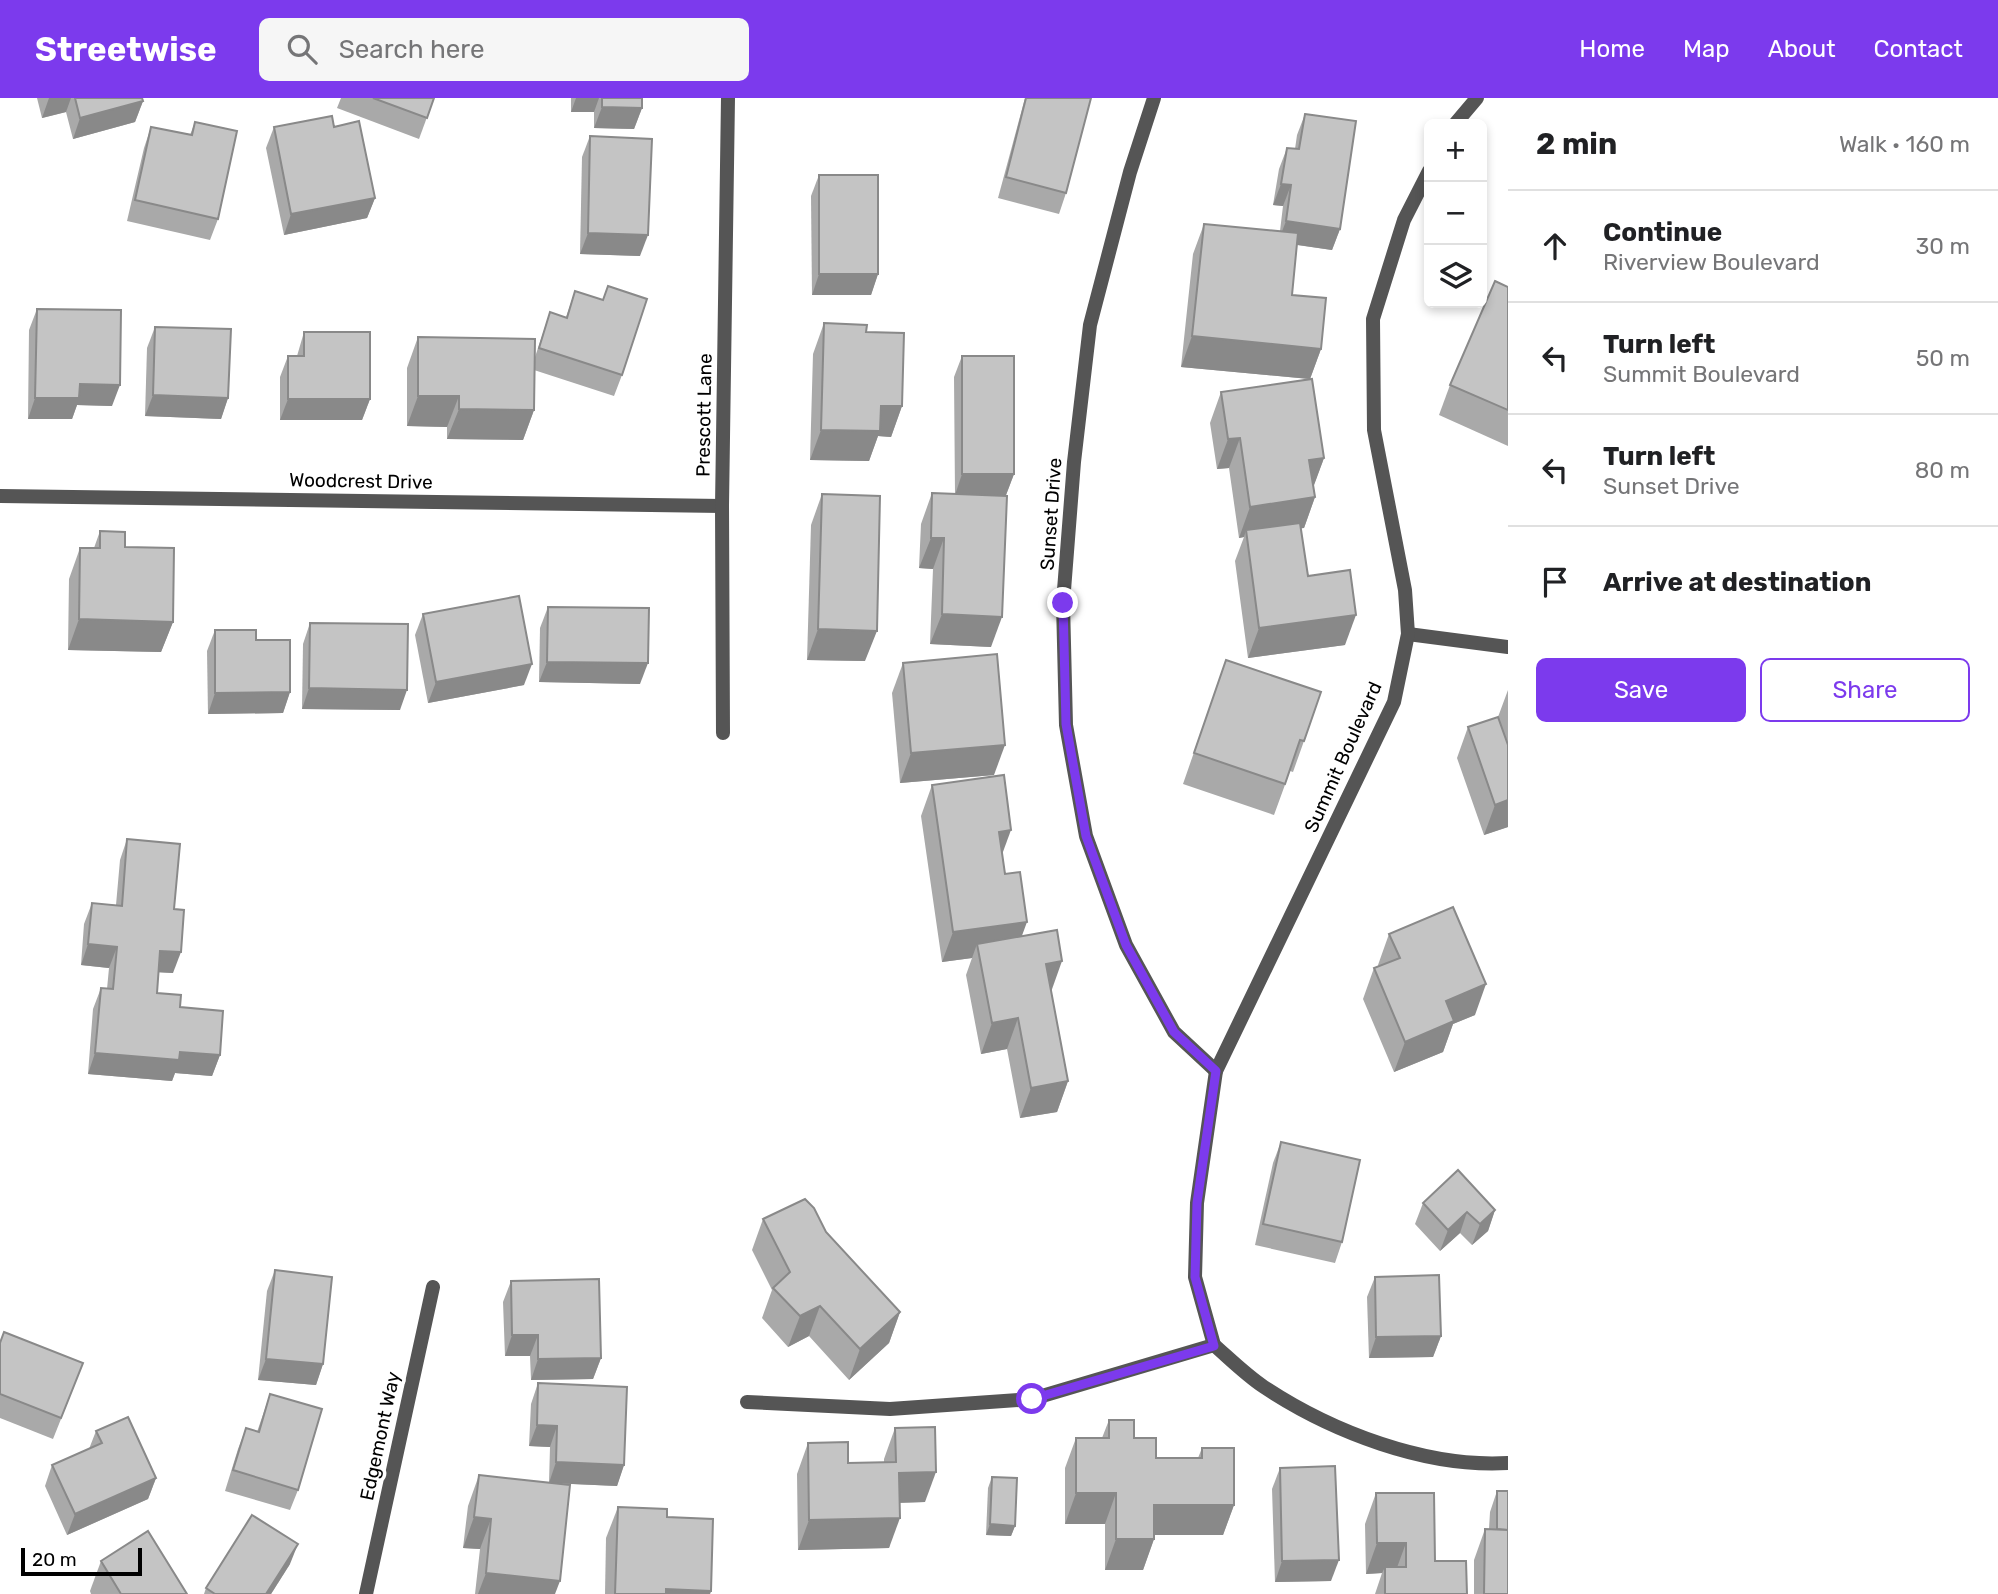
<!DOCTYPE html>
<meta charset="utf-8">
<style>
:root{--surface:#fff;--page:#f6f6f6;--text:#202124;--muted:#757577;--line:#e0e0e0;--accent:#7c3aed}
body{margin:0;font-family:Rubik,sans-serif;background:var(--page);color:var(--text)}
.controls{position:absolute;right:21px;top:21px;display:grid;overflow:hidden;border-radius:10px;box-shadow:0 4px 10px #0003}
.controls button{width:63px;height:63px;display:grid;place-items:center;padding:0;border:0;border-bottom:2px solid var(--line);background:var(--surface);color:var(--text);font:35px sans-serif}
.scale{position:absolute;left:21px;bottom:18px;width:121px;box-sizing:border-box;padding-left:7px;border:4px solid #000;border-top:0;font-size:19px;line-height:24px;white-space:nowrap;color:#000;-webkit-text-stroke:5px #fff;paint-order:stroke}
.stop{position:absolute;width:21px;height:21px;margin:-16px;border:5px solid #7c3aed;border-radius:50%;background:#fff}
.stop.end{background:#7c3aed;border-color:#fff;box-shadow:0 2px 7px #0008}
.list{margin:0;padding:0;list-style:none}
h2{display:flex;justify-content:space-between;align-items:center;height:91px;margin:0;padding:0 28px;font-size:30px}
h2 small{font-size:23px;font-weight:400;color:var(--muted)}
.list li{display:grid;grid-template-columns:46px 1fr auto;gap:21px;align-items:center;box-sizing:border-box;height:112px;padding:0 28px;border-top:2px solid var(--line)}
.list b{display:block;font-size:26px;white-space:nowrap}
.list p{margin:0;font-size:23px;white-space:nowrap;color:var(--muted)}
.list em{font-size:23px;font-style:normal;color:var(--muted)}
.actions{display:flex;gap:14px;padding:21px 28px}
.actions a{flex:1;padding:16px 0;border:2px solid var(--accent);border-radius:10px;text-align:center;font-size:24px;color:var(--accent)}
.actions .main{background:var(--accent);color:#fff}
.icon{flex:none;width:38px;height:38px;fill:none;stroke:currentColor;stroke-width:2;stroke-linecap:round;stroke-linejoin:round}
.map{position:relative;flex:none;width:1508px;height:1496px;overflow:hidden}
header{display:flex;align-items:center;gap:42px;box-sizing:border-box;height:98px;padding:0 35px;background:var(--accent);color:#fff}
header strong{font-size:33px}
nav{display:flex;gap:38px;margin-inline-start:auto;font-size:24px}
.search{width:490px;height:63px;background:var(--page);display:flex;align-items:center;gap:18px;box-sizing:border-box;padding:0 24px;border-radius:10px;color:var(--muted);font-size:26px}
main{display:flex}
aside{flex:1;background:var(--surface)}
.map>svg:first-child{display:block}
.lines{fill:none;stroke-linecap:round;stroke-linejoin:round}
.minor{stroke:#555;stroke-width:14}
.wall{fill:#a9a9a9}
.shaded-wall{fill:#898989}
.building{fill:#c4c4c4;stroke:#898989;stroke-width:2}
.route{stroke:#7c3aed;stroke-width:9}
.labels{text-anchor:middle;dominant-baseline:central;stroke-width:7;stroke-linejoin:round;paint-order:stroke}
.street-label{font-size:19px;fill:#000;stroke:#fff}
</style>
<header>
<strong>Streetwise</strong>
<div class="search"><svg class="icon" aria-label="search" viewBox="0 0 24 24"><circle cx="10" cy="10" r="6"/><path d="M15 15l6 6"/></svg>Search here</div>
<nav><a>Home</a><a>Map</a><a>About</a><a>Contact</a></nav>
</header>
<main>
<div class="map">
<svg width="1508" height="1496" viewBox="0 0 1508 1496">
<rect width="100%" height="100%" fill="#fff"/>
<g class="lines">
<g class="minor">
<polyline points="1154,0 1130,74 1090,227 1074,364 1063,505 1066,627 1086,738 1126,847 1174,934 1216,973"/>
<polyline points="1455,26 1477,0"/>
<polyline points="0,398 722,408"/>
<polyline points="1408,536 1508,549"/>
<polyline points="723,635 722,408 728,0"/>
<polyline points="1214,1247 1195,1179 1197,1105 1216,973 1394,604 1408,536 1405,492 1374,332 1373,221 1404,122 1429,73"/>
<path d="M747,1304l143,7 142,-10 182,-54c16,14 32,30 50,42 68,45 162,81 244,76"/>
<polyline points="366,1496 433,1189"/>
</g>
</g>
<g class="wall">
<polygon points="37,0 142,0 143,3 135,24 73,41 66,14 42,20"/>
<polygon points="341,0 434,0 419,41 337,10"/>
<polygon points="571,0 642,0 642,10 634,31 594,30 594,14 571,14"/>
<polygon points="1025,0 1091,0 1066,95 1059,116 998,100"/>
<polygon points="1305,16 1340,131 1332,152 1297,147 1292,197 1321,251 1310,281 1324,360 1313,389 1315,399 1304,430 1301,430 1308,478 1345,547 1248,560 1235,463 1244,439 1239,440 1229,370 1217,371 1210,325 1221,294 1309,281 1181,269 1193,156 1204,126 1280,133 1283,108 1273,107 1279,71 1287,50 1295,51 1297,37"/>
<polygon points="195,24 218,121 210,142 127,123 144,50 151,29 190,37"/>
<polygon points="274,29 334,29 375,100 367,120 284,137 266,50"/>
<polygon points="590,38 640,158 580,156 582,59"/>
<polygon points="819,77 878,176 871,197 812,197 811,98"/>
<polygon points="1508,189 1508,348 1439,317 1450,287"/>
<polygon points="575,193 622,277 614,298 534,272 534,312 523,342 447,341 447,329 407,328 407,270 418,239 534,262 550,214 566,219"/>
<polygon points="37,211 112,308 77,307 72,321 28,321 29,232"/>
<polygon points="824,225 866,234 902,308 891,339 878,338 869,363 810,362 813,256"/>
<polygon points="155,229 228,300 221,321 145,318 147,250"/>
<polygon points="304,234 370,301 362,322 280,322 280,279 288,258 297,258"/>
<polygon points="962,258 1014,376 1006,397 984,397 991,549 930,546 933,471 919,470 921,426 932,395 955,396 954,279"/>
<polygon points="822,396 865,563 807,562 811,427"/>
<polygon points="100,433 125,449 173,524 161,554 68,552 69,481 80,450 94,450"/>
<polygon points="548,509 640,586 539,584 540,530"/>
<polygon points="423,516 524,587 428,605 415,537"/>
<polygon points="310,525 400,612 302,611 303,546"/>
<polygon points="215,532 256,542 290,594 283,615 208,616 207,553"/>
<polygon points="1226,562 1304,643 1293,674 1290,673 1274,717 1183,686"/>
<polygon points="903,565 994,677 900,685 892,595"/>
<polygon points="1508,592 1508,729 1484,737 1457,660 1468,629 1498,619"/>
<polygon points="932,687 1002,755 1005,776 1022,838 1051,894 1068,983 1057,1014 1020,1020 1007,951 981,956 966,877 972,860 942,864 921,718"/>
<polygon points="127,741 174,811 173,875 158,874 157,895 180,909 220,957 212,978 175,975 172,983 88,976 93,911 101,890 107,891 109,870 81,867 84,826 92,805 116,807 120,762"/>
<polygon points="1389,836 1475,917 1453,926 1443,954 1394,974 1363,901 1374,870 1379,869 1378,867"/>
<polygon points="1281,1044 1342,1144 1335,1165 1255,1147 1273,1065"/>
<polygon points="1423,1105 1495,1112 1488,1133 1472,1147 1460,1135 1440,1153 1415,1126"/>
<polygon points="763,1121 826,1134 900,1214 889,1245 849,1282 809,1238 788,1249 762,1220 772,1192 752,1152"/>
<polygon points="275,1172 323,1266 316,1287 258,1282 267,1193"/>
<polygon points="1375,1179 1441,1238 1433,1259 1369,1260 1367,1199"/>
<polygon points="511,1183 601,1260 593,1281 531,1282 530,1258 505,1258 503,1204"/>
<polygon points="0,1245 75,1286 53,1341 0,1320"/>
<polygon points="538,1285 624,1367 617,1388 552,1385 555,1496 475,1496 480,1451 463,1450 468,1408 479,1377 549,1385 550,1349 529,1348 531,1306"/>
<polygon points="270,1296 298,1392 290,1412 225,1393 238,1351 246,1330 257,1334"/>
<polygon points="1109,1322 1134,1340 1156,1360 1198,1360 1202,1350 1234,1407 1223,1437 1154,1437 1154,1441 1143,1472 1105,1472 1105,1426 1065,1426 1065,1370 1076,1340 1102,1340"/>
<polygon points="895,1330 925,1404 900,1405 889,1450 798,1452 797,1376 808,1345 848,1365 884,1364 884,1361"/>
<polygon points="96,1333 156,1380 148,1401 67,1437 45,1388 52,1367 89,1351"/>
<polygon points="1280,1370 1331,1483 1275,1484 1272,1391"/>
<polygon points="992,1379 1015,1428 1011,1438 986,1437 988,1390"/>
<polygon points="1497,1393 1508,1496 1474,1496 1474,1462 1485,1431 1489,1431 1490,1414"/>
<polygon points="1376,1395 1435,1463 1467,1496 1375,1496 1382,1475 1366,1476 1365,1426"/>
<polygon points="618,1409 667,1419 711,1493 710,1496 605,1496 606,1440"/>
<polygon points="101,1463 187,1496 91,1496 90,1493"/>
<polygon points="290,1466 271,1496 204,1496 206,1490"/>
</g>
<g class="shaded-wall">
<polygon points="49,0 71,0 66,14 42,20"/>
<polygon points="576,0 599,0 594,14 571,14"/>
<polygon points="143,3 135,24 73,41 80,20"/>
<polygon points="602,9 642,10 634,31 594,30"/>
<polygon points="1281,86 1291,87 1283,108 1273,107"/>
<polygon points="375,100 367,120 284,137 291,116"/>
<polygon points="1286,123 1340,131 1332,152 1278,144"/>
<polygon points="588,135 648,137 640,158 580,156"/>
<polygon points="819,176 878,176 871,197 812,197"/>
<polygon points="1192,238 1321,251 1310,281 1181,269"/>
<polygon points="80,286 120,287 112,308 77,307 72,321 28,321 35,300"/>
<polygon points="153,297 228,300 221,321 145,318"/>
<polygon points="418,298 459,298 447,329 407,328"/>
<polygon points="288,301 370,301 362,322 280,322"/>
<polygon points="881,308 902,308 891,339 878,338 869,363 810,362 821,332"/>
<polygon points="459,311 534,312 523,342 447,341"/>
<polygon points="1240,340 1229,370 1217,371 1228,341"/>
<polygon points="1324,360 1313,390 1309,362"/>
<polygon points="962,376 1014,376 1006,397 955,397"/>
<polygon points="1315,399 1304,430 1247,438 1246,432 1244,439 1239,440 1250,409"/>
<polygon points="931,440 944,440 933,471 919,470"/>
<polygon points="942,516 1002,519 991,549 930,546"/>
<polygon points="1356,517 1345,547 1248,560 1259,530"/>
<polygon points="79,521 173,524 161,554 68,552"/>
<polygon points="818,531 877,533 865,563 807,562"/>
<polygon points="547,564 648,565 640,586 539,584"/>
<polygon points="532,566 524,587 428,605 436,584"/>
<polygon points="309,590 407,592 400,612 302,611"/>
<polygon points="290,594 283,615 208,616 215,595"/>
<polygon points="1005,647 994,677 900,685 911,655"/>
<polygon points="1508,702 1508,729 1484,737 1495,707"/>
<polygon points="1011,732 1000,762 999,734"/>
<polygon points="1027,824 1016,854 977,846 972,860 942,864 953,834"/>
<polygon points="88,846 117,849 109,870 81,867"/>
<polygon points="160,853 181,854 173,875 152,874"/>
<polygon points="1062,863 1051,894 1046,866"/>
<polygon points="1486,886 1475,917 1453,926 1443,954 1394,974 1405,944 1446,903"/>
<polygon points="1018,920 1007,951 981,956 992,925"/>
<polygon points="180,954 220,957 212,978 175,975 172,983 88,976 95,955"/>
<polygon points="1068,983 1057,1014 1020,1020 1031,990"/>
<polygon points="1495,1112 1488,1133 1472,1147 1480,1126"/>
<polygon points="1467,1114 1460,1135 1440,1153 1448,1132"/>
<polygon points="820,1208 809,1238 788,1249 800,1218"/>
<polygon points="900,1214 889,1245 849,1282 860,1251"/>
<polygon points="512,1237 538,1237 530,1258 505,1258"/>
<polygon points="1441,1238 1433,1259 1369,1260 1376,1239"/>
<polygon points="601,1260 593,1281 531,1282 538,1261"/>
<polygon points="266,1261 323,1266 316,1287 258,1282"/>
<polygon points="537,1327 557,1328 550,1349 529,1348"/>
<polygon points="556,1364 624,1367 617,1388 549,1385"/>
<polygon points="936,1374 925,1404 888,1405 899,1375"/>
<polygon points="156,1380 148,1401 67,1437 75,1416"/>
<polygon points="1076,1395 1116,1395 1105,1426 1065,1426"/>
<polygon points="1154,1407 1234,1407 1223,1437 1143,1437"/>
<polygon points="474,1419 491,1421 480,1451 463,1450"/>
<polygon points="900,1420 889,1450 798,1452 809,1422"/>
<polygon points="990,1426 1015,1428 1011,1438 986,1437"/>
<polygon points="1116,1441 1154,1441 1143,1472 1105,1472"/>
<polygon points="1377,1445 1406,1445 1395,1475 1385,1469 1382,1475 1366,1476"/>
<polygon points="298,1446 290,1466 271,1496 266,1496"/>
<polygon points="1339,1462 1331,1483 1275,1484 1282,1463"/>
<polygon points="486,1475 560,1483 555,1496 478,1496"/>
<polygon points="666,1491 711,1493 710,1496 664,1496"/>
</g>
<g class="building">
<polygon points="75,0 142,0 143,3 80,20"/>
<polygon points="373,0 434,0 427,20"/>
<polygon points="602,0 642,0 642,10 602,9"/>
<polygon points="1026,0 1091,0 1066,95 1006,79"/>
<polygon points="1305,16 1356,23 1340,131 1286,123 1291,87 1281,86 1287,50 1299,51"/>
<polygon points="332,18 334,29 359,23 375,100 291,116 274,29"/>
<polygon points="195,24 237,33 218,121 135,102 151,29 192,37"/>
<polygon points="590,38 652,41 648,137 588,135"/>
<rect x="819" y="77" width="59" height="99"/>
<polygon points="1204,126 1298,135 1292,197 1326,200 1321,251 1192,238"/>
<polygon points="1495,183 1508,189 1508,312 1450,287"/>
<polygon points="608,188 647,201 622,277 539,250 550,214 567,220 575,193 603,202"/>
<polygon points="37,211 121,212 120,287 80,286 79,300 35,300"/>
<polygon points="824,225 867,227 866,234 904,235 902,308 881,308 880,333 821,332"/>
<polygon points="155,229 231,231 228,300 153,297"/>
<polygon points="304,234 370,234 370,301 288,301 288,258 304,258"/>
<polygon points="418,239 535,241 534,312 459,311 459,298 418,298"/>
<rect x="962" y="258" width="52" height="118"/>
<polygon points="1312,281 1324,360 1309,362 1315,399 1250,409 1240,340 1228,341 1221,294"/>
<polygon points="932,395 1007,398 1002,519 942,516 944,440 931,440"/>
<polygon points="822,396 880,398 877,533 818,531"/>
<polygon points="1300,425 1308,478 1350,472 1356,517 1259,530 1246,432"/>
<polygon points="100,433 125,434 125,449 174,450 173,524 79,521 80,450 100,450"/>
<polygon points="519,498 532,566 436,584 423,516"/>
<polygon points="548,509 649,510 648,565 547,564"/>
<polygon points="310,525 408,526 407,592 309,590"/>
<polygon points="215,532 256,532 256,542 290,542 290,594 215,595"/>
<polygon points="997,556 1005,647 911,655 903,565"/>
<polygon points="1226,562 1321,594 1304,643 1300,642 1285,686 1194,655"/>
<polygon points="1498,619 1508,647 1508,702 1495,707 1468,629"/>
<polygon points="1004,677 1011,732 999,734 1005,776 1020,774 1027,824 953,834 932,687"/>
<polygon points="127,741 180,746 174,811 184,812 181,854 160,853 157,895 181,897 180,909 223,913 220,957 180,954 179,962 95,955 101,890 113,891 117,849 88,846 92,805 122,808"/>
<polygon points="1453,809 1486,886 1446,903 1454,923 1405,944 1374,870 1400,860 1389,836"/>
<polygon points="1057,832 1062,863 1046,866 1068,983 1031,990 1018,920 992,925 977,846"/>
<polygon points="1281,1044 1360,1062 1342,1144 1263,1126"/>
<polygon points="1458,1072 1495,1112 1480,1126 1467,1114 1448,1132 1423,1105"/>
<polygon points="805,1101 814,1110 826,1134 900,1214 860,1251 820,1208 800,1218 773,1190 790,1174 763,1121"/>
<polygon points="275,1172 332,1179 323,1266 266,1261"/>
<polygon points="1439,1177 1441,1238 1376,1239 1375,1179"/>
<polygon points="599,1181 601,1260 538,1261 538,1237 512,1237 511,1183"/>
<polygon points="4,1234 83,1265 61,1320 0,1296 0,1245"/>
<polygon points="538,1285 627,1289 624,1367 556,1364 557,1328 537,1327"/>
<polygon points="270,1296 322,1311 298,1392 233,1372 246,1330 259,1334"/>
<polygon points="128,1319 156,1380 75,1416 52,1367 102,1345 96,1333"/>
<polygon points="1109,1322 1134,1322 1134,1340 1156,1340 1156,1360 1202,1360 1202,1350 1234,1350 1234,1407 1154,1407 1154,1441 1116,1441 1116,1395 1076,1395 1076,1340 1109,1340"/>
<polygon points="935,1329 936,1374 899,1375 900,1420 809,1422 808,1345 848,1344 848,1365 896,1364 895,1330"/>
<polygon points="1335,1368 1339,1462 1282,1463 1280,1370"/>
<polygon points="479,1377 570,1387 560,1483 486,1475 491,1421 474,1419"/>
<polygon points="992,1379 1017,1380 1015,1428 990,1426"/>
<polygon points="1497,1393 1508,1393 1508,1432 1497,1431"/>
<polygon points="1376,1395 1434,1395 1435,1463 1466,1463 1467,1496 1385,1496 1385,1469 1406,1469 1406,1445 1377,1445"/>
<polygon points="618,1409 667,1411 667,1419 713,1421 711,1493 666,1491 666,1496 615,1496"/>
<polygon points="252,1417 298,1446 266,1496 215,1496 206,1490"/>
<polygon points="1485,1431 1508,1432 1508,1496 1484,1496"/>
<polygon points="148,1433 187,1496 121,1496 101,1463"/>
</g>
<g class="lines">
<polyline class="route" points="1032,1301 1214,1248 1195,1179 1197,1105 1216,973 1174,934 1126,847 1086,738 1066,626 1063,505"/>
</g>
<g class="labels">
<g class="street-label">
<text transform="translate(704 317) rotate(-89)">Prescott Lane</text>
<text transform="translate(361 383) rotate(1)">Woodcrest Drive</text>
<text transform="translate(1051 416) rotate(-86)">Sunset Drive</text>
<text transform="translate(1343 659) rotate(-66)">Summit Boulevard</text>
<text transform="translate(380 1338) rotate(-78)">Edgemont Way</text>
</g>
</g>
</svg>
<div class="controls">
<button>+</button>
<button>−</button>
<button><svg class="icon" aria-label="layers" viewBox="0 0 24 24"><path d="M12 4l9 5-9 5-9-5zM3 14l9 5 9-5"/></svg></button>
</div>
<div class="scale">20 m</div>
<div class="stop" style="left:1032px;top:1301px"></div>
<div class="stop end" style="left:1063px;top:505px"></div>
</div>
<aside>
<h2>2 min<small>Walk · 160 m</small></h2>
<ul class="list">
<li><svg class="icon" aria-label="ahead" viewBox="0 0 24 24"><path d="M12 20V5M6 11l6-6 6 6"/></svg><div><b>Continue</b><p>Riverview Boulevard</p></div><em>30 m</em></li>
<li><svg class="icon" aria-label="left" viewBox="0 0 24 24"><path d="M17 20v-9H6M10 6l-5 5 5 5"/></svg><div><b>Turn left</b><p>Summit Boulevard</p></div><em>50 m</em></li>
<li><svg class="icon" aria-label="left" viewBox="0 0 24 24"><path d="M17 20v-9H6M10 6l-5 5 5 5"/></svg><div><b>Turn left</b><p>Sunset Drive</p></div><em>80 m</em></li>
<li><svg class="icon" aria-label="arrive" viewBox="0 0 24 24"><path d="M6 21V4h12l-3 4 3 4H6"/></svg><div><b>Arrive at destination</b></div></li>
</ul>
<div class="actions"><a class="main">Save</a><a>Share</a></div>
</aside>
</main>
